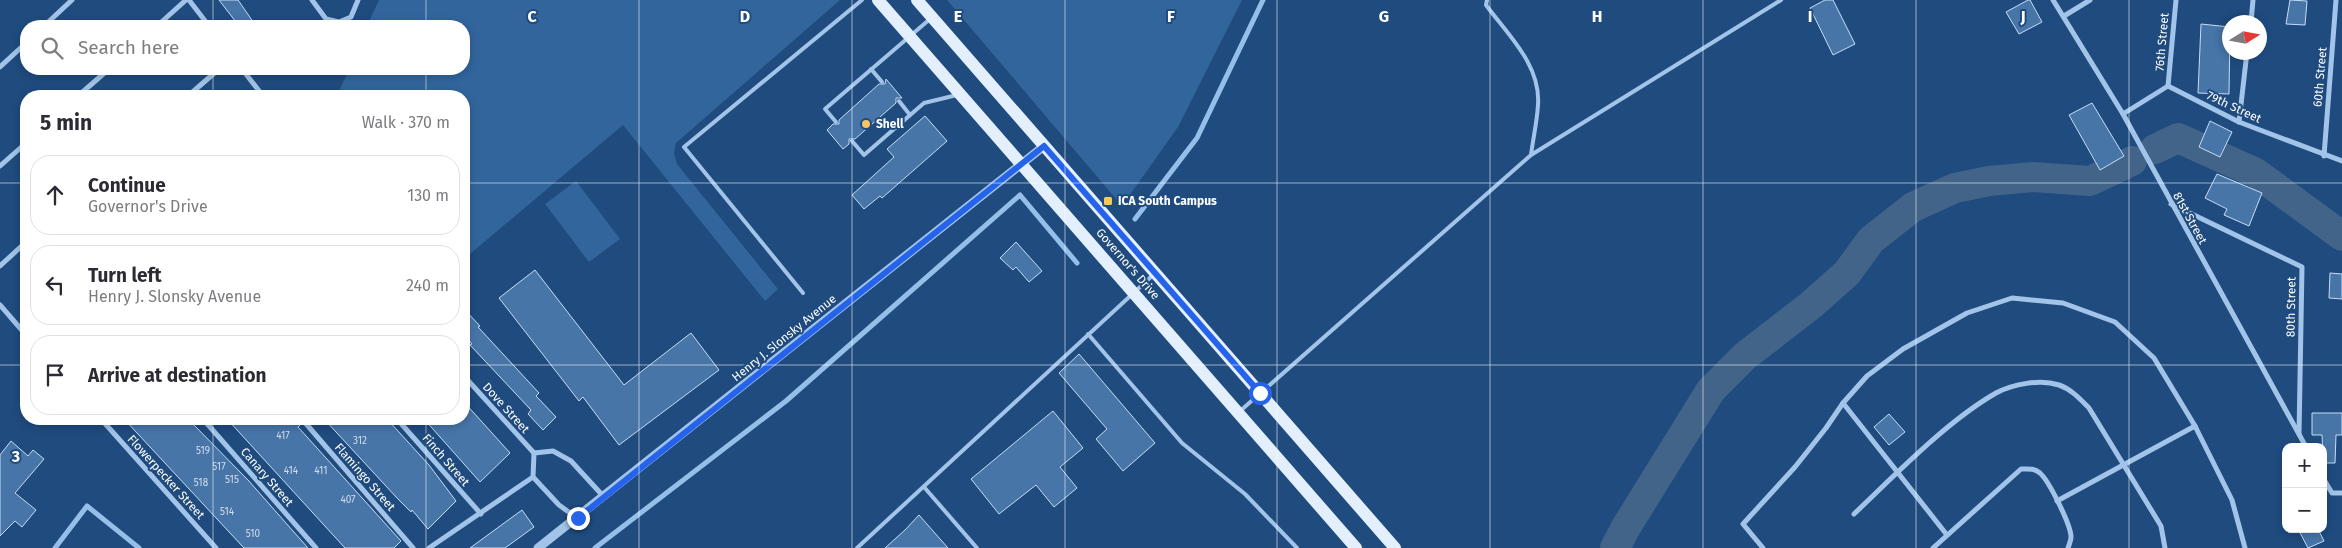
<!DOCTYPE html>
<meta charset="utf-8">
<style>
:root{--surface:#fff;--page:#f7f7f7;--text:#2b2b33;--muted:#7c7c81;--line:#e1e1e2}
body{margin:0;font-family:"Fira Sans",sans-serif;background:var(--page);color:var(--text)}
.controls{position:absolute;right:15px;bottom:15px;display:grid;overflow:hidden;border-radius:10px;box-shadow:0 2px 8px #0003}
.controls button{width:45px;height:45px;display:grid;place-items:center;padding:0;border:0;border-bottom:1px solid var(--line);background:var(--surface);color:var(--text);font:25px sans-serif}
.compass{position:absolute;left:2222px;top:15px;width:45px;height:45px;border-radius:50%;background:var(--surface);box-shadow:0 2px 8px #0003;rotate:79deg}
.stop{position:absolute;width:15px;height:15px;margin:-11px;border:4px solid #2563eb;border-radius:50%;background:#fff}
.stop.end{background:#2563eb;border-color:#fff;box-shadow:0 1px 5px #0008}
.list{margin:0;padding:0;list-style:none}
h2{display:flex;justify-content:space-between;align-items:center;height:65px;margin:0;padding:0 20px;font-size:21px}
h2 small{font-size:16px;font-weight:400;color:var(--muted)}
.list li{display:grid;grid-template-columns:32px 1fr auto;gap:15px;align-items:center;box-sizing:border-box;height:80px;margin:0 10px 10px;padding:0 10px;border:1px solid var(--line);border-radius:20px}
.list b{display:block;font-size:19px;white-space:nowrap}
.list p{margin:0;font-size:16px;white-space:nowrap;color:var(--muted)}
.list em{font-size:16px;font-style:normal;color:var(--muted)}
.icon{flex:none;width:28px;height:28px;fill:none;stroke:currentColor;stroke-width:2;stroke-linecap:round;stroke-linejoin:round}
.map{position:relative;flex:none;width:2342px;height:548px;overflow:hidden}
.search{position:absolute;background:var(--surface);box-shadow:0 2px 8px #0003;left:20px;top:20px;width:450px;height:55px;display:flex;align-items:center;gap:12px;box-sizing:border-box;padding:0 18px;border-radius:20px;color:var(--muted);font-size:19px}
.panel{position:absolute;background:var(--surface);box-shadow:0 2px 8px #0003;left:20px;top:90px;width:450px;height:335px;border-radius:20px}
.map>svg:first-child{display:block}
.green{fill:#31659c}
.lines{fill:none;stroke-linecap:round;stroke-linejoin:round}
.stream{stroke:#95bfe9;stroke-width:5}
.river{stroke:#426489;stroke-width:30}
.building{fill:#4775a8;stroke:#c6ddf6}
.service{stroke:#a2c4e8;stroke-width:4}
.minor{stroke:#a2c4e8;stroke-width:5}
.tertiary{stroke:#a2c4e8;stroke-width:9}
.primary{stroke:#e4effd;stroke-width:12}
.route{stroke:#2563eb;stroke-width:6}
.grid{fill:none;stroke:#fff;stroke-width:1;stroke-opacity:0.55}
.poi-dot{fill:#f6c662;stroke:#1f4b7e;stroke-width:2}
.labels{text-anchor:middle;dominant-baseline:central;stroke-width:4;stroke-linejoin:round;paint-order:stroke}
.number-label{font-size:10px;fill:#d1dce9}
.street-label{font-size:12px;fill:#fff;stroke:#1f4b7e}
.poi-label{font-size:12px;font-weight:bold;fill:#fff;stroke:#1f4b7e;text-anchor:start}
.grid-label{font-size:16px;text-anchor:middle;font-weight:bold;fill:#fff;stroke:#1f4b7e;stroke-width:4;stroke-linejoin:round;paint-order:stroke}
</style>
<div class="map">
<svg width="2342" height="548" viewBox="0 0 2342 548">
<rect width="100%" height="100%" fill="#1f4b7e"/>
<g class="green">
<polygon points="379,0 840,0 676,143 674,153 677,164 778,289 765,301 623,125 464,259 464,96 337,96 349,69 464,69 464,26 367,26"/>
<polygon points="947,0 1242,0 1178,127 1122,206"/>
<polygon points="576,181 620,239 589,262 545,204"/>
</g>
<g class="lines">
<g class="stream">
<polyline points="1135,219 1197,138 1263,0"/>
<polyline points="55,548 87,506 139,548"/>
<polyline points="595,548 786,401 1020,195 1077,263"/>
</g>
<g class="river">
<polyline points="2155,149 2178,138 2256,173 2342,236"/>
<polyline points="1615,548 1626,527 1711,390 1745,356 1811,305 1847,273 1871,240 1913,207 1955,188 1989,181 2033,177 2090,181 2132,161"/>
</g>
</g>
<g class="building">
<polygon points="219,0 238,0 256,26 239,26"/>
<polygon points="1825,0 1833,0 1855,44 1833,55 1810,8"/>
<polygon points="2028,0 2030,0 2042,22 2019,34 2006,12"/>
<polygon points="2290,0 2307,1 2305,25 2286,24"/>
<polygon points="2201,24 2230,27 2229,94 2198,93"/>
<polygon points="886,79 902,98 896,98 896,103 855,139 849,139 849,144 843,149 827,130 833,124 839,124 839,120 879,84 885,84"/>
<polygon points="2092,103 2124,156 2100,170 2069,115"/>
<polygon points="925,116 947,141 882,198 880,196 864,209 852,195 894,157 887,149"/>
<polygon points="2210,121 2232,132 2220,157 2199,147"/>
<polygon points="2217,174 2262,193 2249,226 2224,215 2227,209 2205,198"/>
<polygon points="1016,242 1042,271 1029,282 1016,267 1013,270 1000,258"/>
<polygon points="535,270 624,385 691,333 719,370 619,445 583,397 579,401 499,298"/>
<polygon points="2330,273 2342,274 2342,299 2329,298"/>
<polygon points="464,309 480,326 478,327 539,393 536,396 556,417 543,430 528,414 531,410 470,345 472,344 467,338 464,341"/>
<polygon points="1079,354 1155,443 1123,471 1096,439 1107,429 1059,373"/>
<polygon points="464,402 510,453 480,482 424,419 464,419"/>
<polygon points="1053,411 1083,448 1060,467 1077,488 1054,507 1036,485 999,514 971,479"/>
<polygon points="2312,413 2342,413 2342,435 2336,435 2335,463 2326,463 2323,458 2322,435 2312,435"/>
<polygon points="1889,414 1905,432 1889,445 1874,427"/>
<polygon points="124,419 188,419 248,480 308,548 244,548"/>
<polygon points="227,419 298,419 301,424 298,427 401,541 394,548 345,548"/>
<polygon points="324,419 387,419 429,465 456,501 428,529 412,510 411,512 397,498"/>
<polygon points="11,441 28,456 33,450 44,459 15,493 36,510 22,527 15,521 0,536 0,455"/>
<polygon points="522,510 534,527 505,548 470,548"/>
<polygon points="919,515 948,548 885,548 905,530"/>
<polygon points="2298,529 2318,529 2324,541 2308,548"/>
</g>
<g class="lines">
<g class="service">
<path d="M1487,0l-1,5c22,30 55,60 52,100 -1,17 -5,34 -7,50"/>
<polyline points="871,69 882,82"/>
<polyline points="899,101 910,115"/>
<polyline points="836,122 825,109 930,19"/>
<polyline points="852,141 864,155 924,103 957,95"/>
<polyline points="803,293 684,147 862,0"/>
<polyline points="1088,334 1182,443 1245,494 1297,548"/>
<polyline points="1239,412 1531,155 1781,0"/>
<polyline points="924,487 977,548"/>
<polyline points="857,548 1153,275"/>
</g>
<g class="minor">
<polyline points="189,0 209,26"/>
<polyline points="312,0 326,19 339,22 351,17 358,0"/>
<polyline points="2053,0 2123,114 2306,447"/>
<polyline points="2064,16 2090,0"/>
<polyline points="2251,22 2253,0"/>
<polyline points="44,26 72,0"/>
<polyline points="157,26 186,0"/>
<polyline points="0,67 26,43"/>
<polyline points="242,69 263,96"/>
<polyline points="2168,86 2239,122 2342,161"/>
<polyline points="2168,86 2176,0"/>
<polyline points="78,96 109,69"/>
<polyline points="188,96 219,69"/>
<polyline points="2123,114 2168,86"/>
<polyline points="2239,122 2247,52"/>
<polyline points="2324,156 2336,0"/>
<polyline points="0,166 26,143"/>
<polyline points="2171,204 2302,267 2299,434"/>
<polyline points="0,266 26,242"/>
<polyline points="0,305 26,335"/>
<polyline points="464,376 534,453"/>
<polyline points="1843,403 1947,535"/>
<polyline points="101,419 216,548"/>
<polyline points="203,419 316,548"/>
<polyline points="302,419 413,548"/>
<polyline points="397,419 481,514"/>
<polyline points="534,453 553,451 571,461 604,497"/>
<polyline points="534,453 533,477 559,505 577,518"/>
<polyline points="2323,478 2332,493 2342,493"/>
<polyline points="2057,501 2195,426"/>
<path d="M1854,514c41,-39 93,-93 142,-121 17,-9 44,-14 63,-8 12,4 21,14 30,23l72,118 4,22"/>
<polyline points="429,548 533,477"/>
<polyline points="1763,548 1743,524 1795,467 1826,428 1843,403 1867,376 1903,349 1967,313 2012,298 2063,303 2115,322 2154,358 2195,426 2232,500 2245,548"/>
<path d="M1933,548l88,-79c7,0 13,-1 19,4 9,8 31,52 31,64 0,3 -2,8 -3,11"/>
</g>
<polyline class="tertiary" points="538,548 1044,146"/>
<g class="primary">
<polyline points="878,0 1356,548"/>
<polyline points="917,0 1395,548"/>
</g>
</g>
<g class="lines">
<polyline class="route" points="578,518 1044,146 1260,393"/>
</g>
<path class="grid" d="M213,0v26M426,0v26M639,0v548M852,0v548M1065,0v548M1277,0v548M1490,0v548M1703,0v548M1916,0v548M2129,0v548M213,69v27M426,69v27M0,183h26M464,183h1878M0,365h26M464,365h1878M213,419v129M426,419v129"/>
<g class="poi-dot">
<circle cx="866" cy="124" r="5"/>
<rect x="1103" y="196" width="10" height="10" rx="2.5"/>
</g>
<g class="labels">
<g class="number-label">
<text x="283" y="436">417</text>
<text x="360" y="441">312</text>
<text x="203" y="451">519</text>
<text x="219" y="467">517</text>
<text x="291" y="471">414</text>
<text x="321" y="471">411</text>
<text x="232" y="480">515</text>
<text x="201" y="483">518</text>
<text x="348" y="500">407</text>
<text x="227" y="512">514</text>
<text x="253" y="534">510</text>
</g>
<g class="street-label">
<text transform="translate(2162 42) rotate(-85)">76th Street</text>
<text transform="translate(2320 77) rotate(-85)">60th Street</text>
<text transform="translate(2234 107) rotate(25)">79th Street</text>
<text transform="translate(2190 218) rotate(61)">81st Street</text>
<text transform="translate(1128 264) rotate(49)">Governor's Drive</text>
<text transform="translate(2291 307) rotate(-89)">80th Street</text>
<text transform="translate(784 338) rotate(-39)">Henry J. Slonsky Avenue</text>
<text transform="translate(506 408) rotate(48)">Dove Street</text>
<text transform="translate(446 460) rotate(49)">Finch Street</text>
<text transform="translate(166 477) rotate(48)">Flowerpecker Street</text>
<text transform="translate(267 477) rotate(49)">Canary Street</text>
<text transform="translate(365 477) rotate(49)">Flamingo Street</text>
</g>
<g class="poi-label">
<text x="876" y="124">Shell</text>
<text x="1118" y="201">ICA South Campus</text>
</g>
</g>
<g class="grid-label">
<text x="532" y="22">C</text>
<text x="745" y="22">D</text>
<text x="958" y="22">E</text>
<text x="1171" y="22">F</text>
<text x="1384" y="22">G</text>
<text x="1597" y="22">H</text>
<text x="1810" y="22">I</text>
<text x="2023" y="22">J</text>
<text x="16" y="462">3</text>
</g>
</svg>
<div class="controls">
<button>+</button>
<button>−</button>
</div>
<svg class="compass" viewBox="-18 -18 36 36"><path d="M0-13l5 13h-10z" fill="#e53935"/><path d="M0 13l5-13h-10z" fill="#7c7c81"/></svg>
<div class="stop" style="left:1260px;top:393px"></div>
<div class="stop end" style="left:578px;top:518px"></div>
<div class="search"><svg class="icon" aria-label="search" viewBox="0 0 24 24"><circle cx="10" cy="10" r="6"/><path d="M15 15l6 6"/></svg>Search here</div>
<section class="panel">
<h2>5 min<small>Walk · 370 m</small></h2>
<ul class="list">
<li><svg class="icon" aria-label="ahead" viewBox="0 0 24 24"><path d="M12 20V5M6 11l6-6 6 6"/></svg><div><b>Continue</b><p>Governor's Drive</p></div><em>130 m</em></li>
<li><svg class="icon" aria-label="left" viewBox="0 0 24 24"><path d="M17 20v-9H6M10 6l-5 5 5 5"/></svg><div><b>Turn left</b><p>Henry J. Slonsky Avenue</p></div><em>240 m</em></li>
<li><svg class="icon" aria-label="arrive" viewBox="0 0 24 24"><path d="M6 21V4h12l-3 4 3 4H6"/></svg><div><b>Arrive at destination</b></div></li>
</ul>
</section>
</div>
